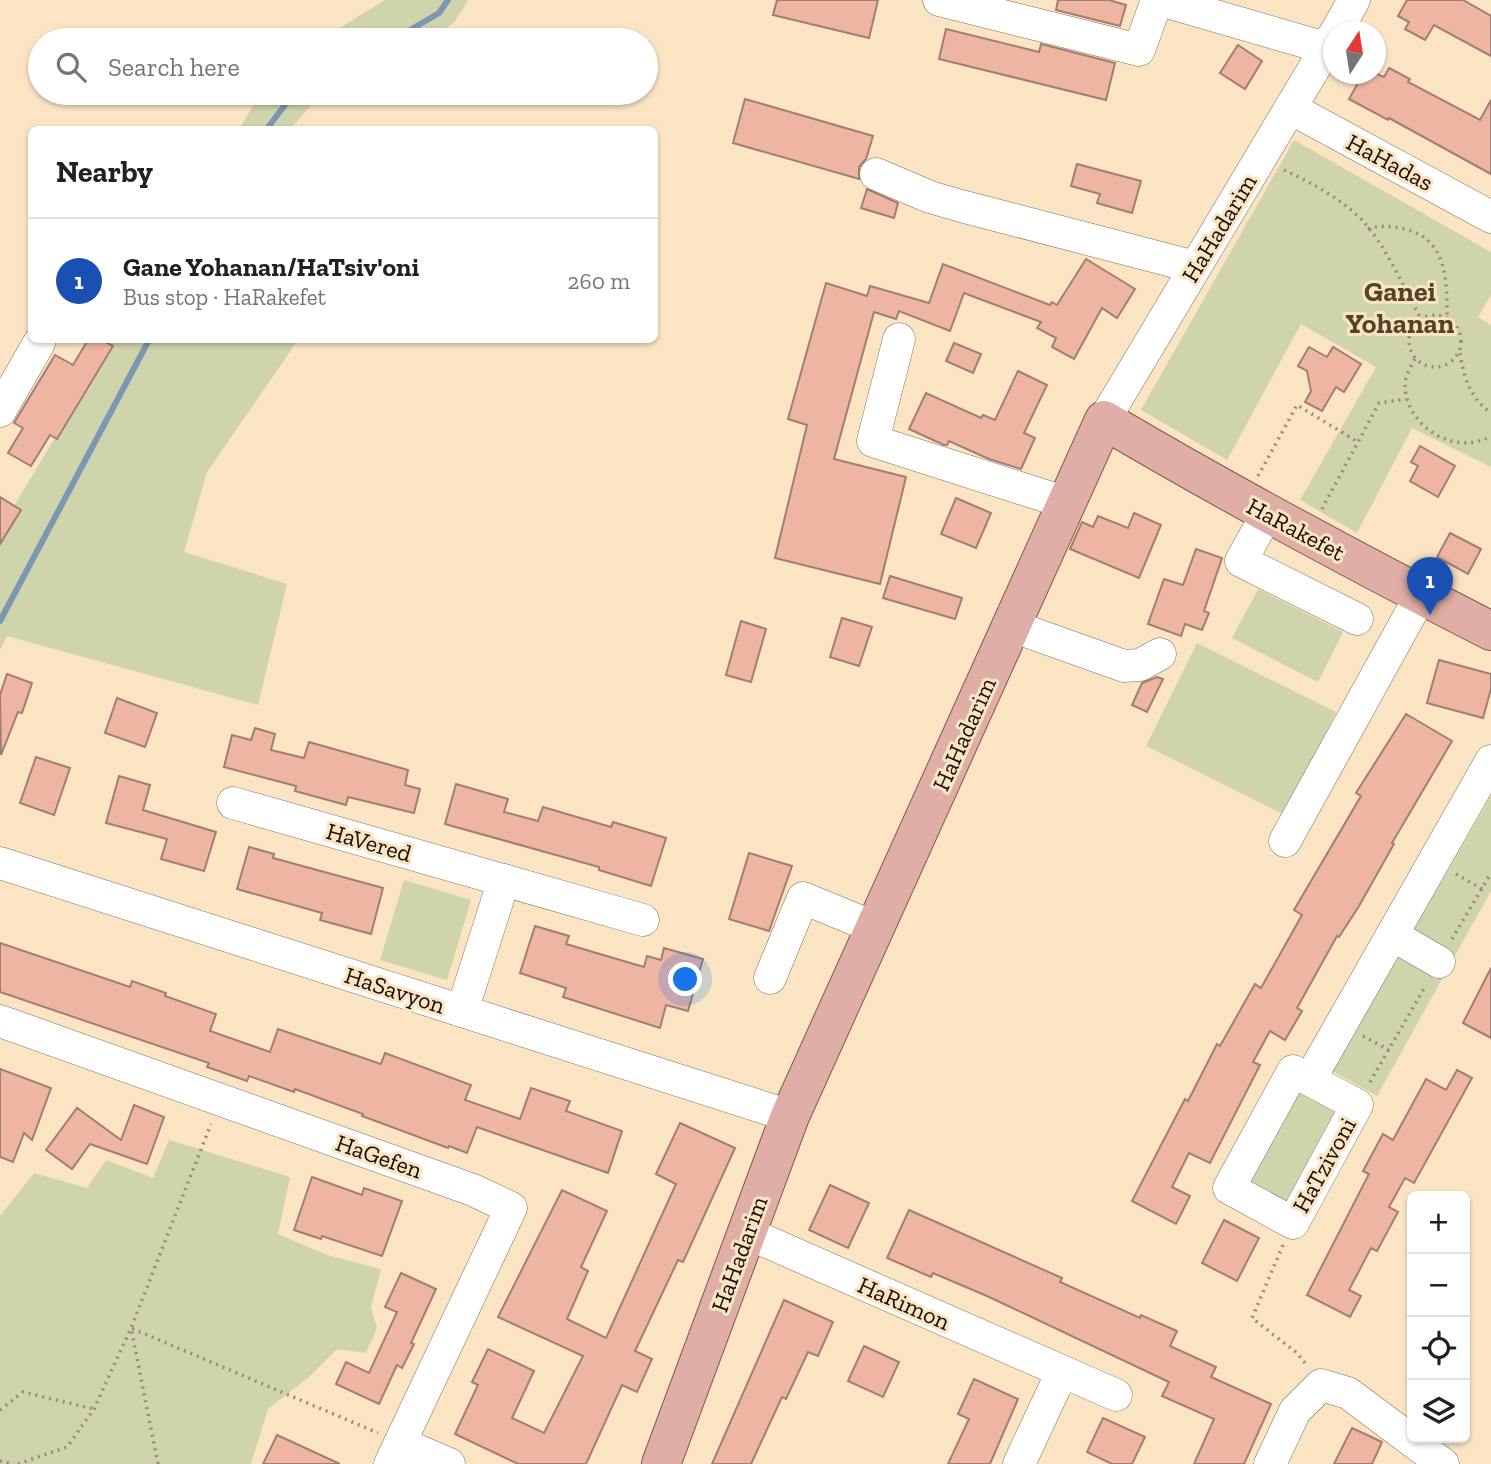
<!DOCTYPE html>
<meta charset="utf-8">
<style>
:root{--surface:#fff;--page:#f2f2f2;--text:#202124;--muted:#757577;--line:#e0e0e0;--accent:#ea580c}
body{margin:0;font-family:"Zilla Slab",serif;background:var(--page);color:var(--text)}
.controls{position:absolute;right:21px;bottom:21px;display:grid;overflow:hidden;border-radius:10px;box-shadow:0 2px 5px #0004}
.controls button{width:63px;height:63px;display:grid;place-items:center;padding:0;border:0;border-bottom:2px solid var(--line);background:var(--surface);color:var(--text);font:35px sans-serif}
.compass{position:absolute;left:1323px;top:21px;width:63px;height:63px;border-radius:50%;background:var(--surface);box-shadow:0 2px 5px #0004;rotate:12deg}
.you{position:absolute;left:686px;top:980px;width:24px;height:24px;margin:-18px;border:5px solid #fff;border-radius:50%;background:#1a73e8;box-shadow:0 0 0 10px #1a73e833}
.badge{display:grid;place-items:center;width:46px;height:46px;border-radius:50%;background:var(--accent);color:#fff;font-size:23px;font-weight:700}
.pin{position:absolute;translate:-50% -58px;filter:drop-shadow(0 2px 4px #0008)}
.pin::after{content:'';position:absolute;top:37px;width:24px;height:21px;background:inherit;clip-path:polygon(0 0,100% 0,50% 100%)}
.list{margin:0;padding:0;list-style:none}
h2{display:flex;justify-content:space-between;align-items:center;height:91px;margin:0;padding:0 28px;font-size:30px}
h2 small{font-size:23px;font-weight:400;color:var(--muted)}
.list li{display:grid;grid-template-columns:46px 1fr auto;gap:21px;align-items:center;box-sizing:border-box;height:126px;padding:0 28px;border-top:2px solid var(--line)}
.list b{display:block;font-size:26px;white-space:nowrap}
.list p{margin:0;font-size:23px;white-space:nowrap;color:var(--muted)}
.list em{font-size:23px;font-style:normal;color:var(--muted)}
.icon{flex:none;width:38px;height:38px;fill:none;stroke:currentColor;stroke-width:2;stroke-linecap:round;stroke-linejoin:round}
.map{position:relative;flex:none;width:1491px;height:1464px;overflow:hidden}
.search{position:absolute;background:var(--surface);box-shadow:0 2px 5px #0004;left:28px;top:28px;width:630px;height:77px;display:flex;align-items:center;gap:18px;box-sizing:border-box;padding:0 24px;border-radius:38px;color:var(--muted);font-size:26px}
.panel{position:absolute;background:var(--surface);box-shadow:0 2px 5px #0004;left:28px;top:126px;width:630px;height:217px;border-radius:10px}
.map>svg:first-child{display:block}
.green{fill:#d0d4ac}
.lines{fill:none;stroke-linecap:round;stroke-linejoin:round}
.stream{stroke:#7c97b0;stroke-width:6}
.building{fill:#eeb5a3;stroke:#a27e72;stroke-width:2}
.minor-casing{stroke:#837053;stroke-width:33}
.major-casing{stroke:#8b5347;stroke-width:40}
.path{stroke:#998a73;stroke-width:3.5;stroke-dasharray:2 5;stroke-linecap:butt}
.minor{stroke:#fff;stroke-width:32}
.major{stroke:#dfaea6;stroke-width:38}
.labels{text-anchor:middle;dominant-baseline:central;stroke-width:6;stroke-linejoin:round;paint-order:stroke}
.street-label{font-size:24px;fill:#160f04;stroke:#fae4c4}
.quarter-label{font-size:28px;font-weight:bold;fill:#554327;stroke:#fae4c4}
</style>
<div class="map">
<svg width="1491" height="1464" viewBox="0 0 1491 1464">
<rect width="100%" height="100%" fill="#fae4c4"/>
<g class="green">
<polygon points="385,0 468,0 454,23 426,40 302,40 341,27"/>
<polygon points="261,93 322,93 290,129 239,129"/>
<polygon points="1294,140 1491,252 1491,295 1478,317 1491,325 1491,467 1412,428 1357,533 1300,500 1376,367 1301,324 1227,460 1141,410"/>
<polygon points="114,340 298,340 207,472 184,552 287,584 258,705 7,636 0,650 0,529"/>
<polygon points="1258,589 1343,632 1318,682 1232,638"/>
<polygon points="1197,643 1336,712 1285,815 1146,746"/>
<polygon points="1491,796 1491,891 1377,1096 1332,1071"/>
<polygon points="404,880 471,900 447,980 380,960"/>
<polygon points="1297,1085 1342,1109 1289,1207 1244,1183"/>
<polygon points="169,1140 290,1177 278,1234 327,1255 381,1269 371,1307 377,1328 366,1353 337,1349 309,1377 268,1409 251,1464 0,1464 0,1216 34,1173 87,1188 106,1160 153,1178"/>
</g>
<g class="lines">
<g class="stream">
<polyline points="393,40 439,13 448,0"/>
<polyline points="266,130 294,93"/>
<polyline points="0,621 149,340"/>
</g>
</g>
<g class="building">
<polygon points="777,0 878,0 869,38 773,15"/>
<polygon points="1058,0 1109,0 1126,5 1120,26 1056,10"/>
<polygon points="1407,0 1463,0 1491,16 1491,56 1434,25 1425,40 1405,29 1409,22 1398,16"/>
<polygon points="946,29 1039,52 1041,44 1115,63 1106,100 939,59"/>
<polygon points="1238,45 1262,61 1245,89 1220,73"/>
<polygon points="1389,68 1410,79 1408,82 1480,120 1491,100 1491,174 1389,118 1388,120 1349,99 1363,74 1377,74 1384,77"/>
<polygon points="745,99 873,136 866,159 859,167 859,179 733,143"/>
<polygon points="1077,164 1141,181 1132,213 1097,203 1100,194 1071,186"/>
<polygon points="867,189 898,203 894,218 861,208"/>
<polygon points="1086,259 1135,289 1117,318 1102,308 1074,359 1052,347 1056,338 1037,328 1041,322 964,293 950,331 899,311 896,319 874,312 834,459 906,477 880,584 775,558 807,425 788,419 826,283 867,296 870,286 929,303 943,264 1050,305 1052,302 1057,305"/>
<polygon points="88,340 102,340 113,346 57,439 50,435 31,466 8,453 23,428 14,423 55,355 73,365"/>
<polygon points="954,343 981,354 973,373 946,361"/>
<polygon points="1309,347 1327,357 1333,347 1361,364 1344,392 1336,387 1322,411 1305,402 1311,391 1307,371 1298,366"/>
<polygon points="1018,371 1047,385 1024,433 1035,438 1021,469 989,459 949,441 947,445 944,445 909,429 926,393 981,418 983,415 995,420"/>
<polygon points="1420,446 1455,466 1438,497 1410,481 1418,466 1411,462"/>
<polygon points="0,497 21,510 0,544"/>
<polygon points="956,498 991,513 976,548 941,534"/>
<polygon points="1134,513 1161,525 1139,578 1070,549 1082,522 1093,527 1098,516 1128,528"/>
<polygon points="1450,533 1481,549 1468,574 1437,557"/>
<polygon points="1196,549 1222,558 1204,611 1209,613 1202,630 1185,624 1181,636 1148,624 1164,579 1183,585"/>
<polygon points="890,576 962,598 955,619 883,598"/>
<polygon points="842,618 872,627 859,666 830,657"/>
<polygon points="741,621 766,629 751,682 726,675"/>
<polygon points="1439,660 1491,674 1491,689 1483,718 1427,703"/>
<polygon points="7,674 32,683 22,713 18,712 1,755 0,695"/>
<polygon points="1157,677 1163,679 1147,712 1132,705 1142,683"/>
<polygon points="117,698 157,713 145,747 105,733"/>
<polygon points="1406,714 1452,741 1392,843 1394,844 1359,906 1339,937 1337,936 1297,1008 1302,1011 1285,1040 1270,1031 1253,1062 1260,1065 1210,1163 1189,1153 1172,1187 1190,1196 1176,1224 1132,1201 1185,1099 1188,1101 1217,1044 1220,1046 1255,984 1261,988 1302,915 1294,910 1361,796 1356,793"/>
<polygon points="255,728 275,734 271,750 304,758 309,742 408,770 405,785 420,789 414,813 348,797 346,805 295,791 296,786 224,767 232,735 251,740"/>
<polygon points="36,757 70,768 54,815 20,803"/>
<polygon points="119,776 150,785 143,810 216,832 204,871 161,859 167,839 106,823"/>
<polygon points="456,784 508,799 504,812 538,821 543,807 611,827 613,822 666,838 651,886 599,870 599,867 445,824"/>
<polygon points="249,847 274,854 273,858 383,888 371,934 320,920 322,913 237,889"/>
<polygon points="749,853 792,866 769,931 729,919"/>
<polygon points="535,926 569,936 566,944 644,967 647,956 661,960 664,948 703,959 688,1011 666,1005 660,1028 563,997 566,988 520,973"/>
<polygon points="0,943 130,987 132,981 166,993 165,996 216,1014 210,1031 270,1052 278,1029 381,1064 385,1053 471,1085 465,1100 520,1119 531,1088 570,1101 566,1111 622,1131 608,1173 477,1127 467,1153 449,1146 448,1148 362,1116 363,1114 295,1089 294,1092 249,1076 247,1081 207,1067 209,1063 0,992"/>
<polygon points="1491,968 1491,1038 1463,1023"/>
<polygon points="0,1069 51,1088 32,1140 24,1133 13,1162 0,1157"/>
<polygon points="1457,1070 1472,1078 1414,1183 1405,1178 1389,1207 1398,1212 1377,1251 1371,1248 1349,1290 1361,1296 1350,1317 1307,1295 1369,1174 1363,1171 1383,1134 1393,1140 1426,1079 1446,1090"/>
<polygon points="134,1105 164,1117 147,1164 90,1144 72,1169 46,1150 77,1108 121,1140"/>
<polygon points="680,1123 735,1148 683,1262 678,1260 635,1351 652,1359 637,1392 622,1385 586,1464 518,1464 455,1434 478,1385 472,1382 488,1349 534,1371 512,1418 544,1433 583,1356 498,1317 562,1190 607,1211 581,1267 588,1271 567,1319 606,1338 676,1184 656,1174"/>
<polygon points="312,1177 362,1195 364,1188 402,1201 382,1256 322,1236 321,1239 294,1230"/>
<polygon points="830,1185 869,1203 848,1248 809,1230"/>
<polygon points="909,1210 1062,1278 1060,1282 1140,1318 1141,1315 1177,1331 1170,1346 1216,1367 1211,1377 1271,1404 1244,1464 1194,1464 1214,1419 1162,1396 1169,1382 987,1296 933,1273 931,1277 887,1258"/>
<polygon points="1224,1220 1259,1238 1237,1281 1202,1263"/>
<polygon points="401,1273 436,1289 411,1343 414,1344 402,1368 397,1365 379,1404 336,1384 346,1362 369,1373 397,1312 385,1307"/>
<polygon points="784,1300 833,1322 818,1356 808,1352 786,1399 782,1397 751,1464 712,1464"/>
<polygon points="864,1346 899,1362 883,1397 848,1381"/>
<polygon points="974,1379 1018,1399 990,1464 948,1464 969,1419 958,1414"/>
<polygon points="1103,1418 1145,1437 1132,1464 1112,1464 1087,1452"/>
<polygon points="1352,1428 1382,1442 1372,1464 1334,1464"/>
<polygon points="277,1435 340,1464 263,1464"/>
</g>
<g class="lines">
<g class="minor-casing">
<g id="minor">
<polyline points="939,0 1139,50 1157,0"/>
<polyline points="1160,0 1326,48"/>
<polyline points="1336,32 1354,0"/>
<polyline points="1290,108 1491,217"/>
<polyline points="876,174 930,197 961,206 1195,267"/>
<polyline points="899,339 873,441 1067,503"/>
<polyline points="0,411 39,343"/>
<polyline points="1104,420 1334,35"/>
<polyline points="1267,514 1241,561 1357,619"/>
<polyline points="1012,626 1124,666 1140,665 1160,654"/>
<polyline points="233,803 643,920"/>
<polyline points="1285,841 1421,595"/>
<polyline points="0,863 790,1116"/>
<polyline points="1392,935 1439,962"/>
<polyline points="770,978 803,898 876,928"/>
<polyline points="462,1011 504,880"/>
<polyline points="0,1021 473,1190 511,1208 390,1464"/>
<polygon points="1293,1071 1357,1105 1293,1223 1229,1188"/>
<polyline points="1310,1079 1491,761"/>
<polyline points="747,1233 1116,1395"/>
<polyline points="400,1443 449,1464"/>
<polyline points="1019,1464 1062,1372"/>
<polyline points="1270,1464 1295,1411 1321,1385 1348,1393 1443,1464"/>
</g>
</g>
<g class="major-casing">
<path id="major" d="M661,1464l129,-348 314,-696c127,75 256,144 387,211"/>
</g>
<g class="path">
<path d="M1284,170c28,13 56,28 78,50 24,26 42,68 59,99"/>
<path d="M1368,229c13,-4 23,-3 37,0 43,11 42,52 42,89"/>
<circle cx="1435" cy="341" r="26"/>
<path d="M1460,353c4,25 10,45 31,60"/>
<path d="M1415,359c-4,8 -10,17 -10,25 0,42 49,73 86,52"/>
<polyline points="1258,476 1297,405 1358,442"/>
<polyline points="1322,509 1379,403 1406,399"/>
<polyline points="1456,874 1482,889"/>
<polyline points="1452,939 1491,873"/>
<polyline points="1363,1036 1389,1050"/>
<polyline points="1370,1082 1426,985"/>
<polyline points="1283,1245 1252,1318 1297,1353 1305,1363"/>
<polyline points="0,1410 23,1392 94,1409"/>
<polyline points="0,1461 14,1464"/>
<polyline points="18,1464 67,1447 94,1409 131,1328 378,1433"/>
<polyline points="158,1464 131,1328 211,1124"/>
</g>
<use href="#minor" class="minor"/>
<use href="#major" class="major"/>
</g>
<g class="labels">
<g class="street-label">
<text transform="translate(1390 162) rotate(28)">HaHadas</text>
<text transform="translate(1219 228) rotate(-59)">HaHadarim</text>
<text transform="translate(1296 529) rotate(28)">HaRakefet</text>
<text transform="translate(964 734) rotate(-66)">HaHadarim</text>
<text transform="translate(369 842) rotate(16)">HaVered</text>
<text transform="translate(395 990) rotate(18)">HaSavyon</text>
<text transform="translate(379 1156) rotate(19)">HaGefen</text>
<text transform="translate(1324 1165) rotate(-61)">HaTzivoni</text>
<text transform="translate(739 1254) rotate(-70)">HaHadarim</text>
<text transform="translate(904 1303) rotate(24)">HaRimon</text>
</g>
<g class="quarter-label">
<text x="1400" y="291">Ganei<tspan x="1400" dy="32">Yohanan</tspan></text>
</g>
</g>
</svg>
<div class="controls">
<button>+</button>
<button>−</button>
<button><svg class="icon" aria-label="locate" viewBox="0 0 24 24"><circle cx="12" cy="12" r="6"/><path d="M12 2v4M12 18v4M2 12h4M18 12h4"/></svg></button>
<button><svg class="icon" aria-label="layers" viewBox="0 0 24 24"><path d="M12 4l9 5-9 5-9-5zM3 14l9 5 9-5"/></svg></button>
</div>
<svg class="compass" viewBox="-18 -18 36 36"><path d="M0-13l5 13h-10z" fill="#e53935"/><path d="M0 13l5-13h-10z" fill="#757577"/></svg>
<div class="you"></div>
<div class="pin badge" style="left:1430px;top:615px;background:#1a4fb4">1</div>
<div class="search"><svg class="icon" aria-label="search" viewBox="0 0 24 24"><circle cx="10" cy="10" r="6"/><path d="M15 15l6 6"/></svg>Search here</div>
<section class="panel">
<h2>Nearby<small></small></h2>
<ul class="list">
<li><span class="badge" style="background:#1a4fb4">1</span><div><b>Gane Yohanan/HaTsiv'oni</b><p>Bus stop · HaRakefet</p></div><em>260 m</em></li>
</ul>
</section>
</div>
